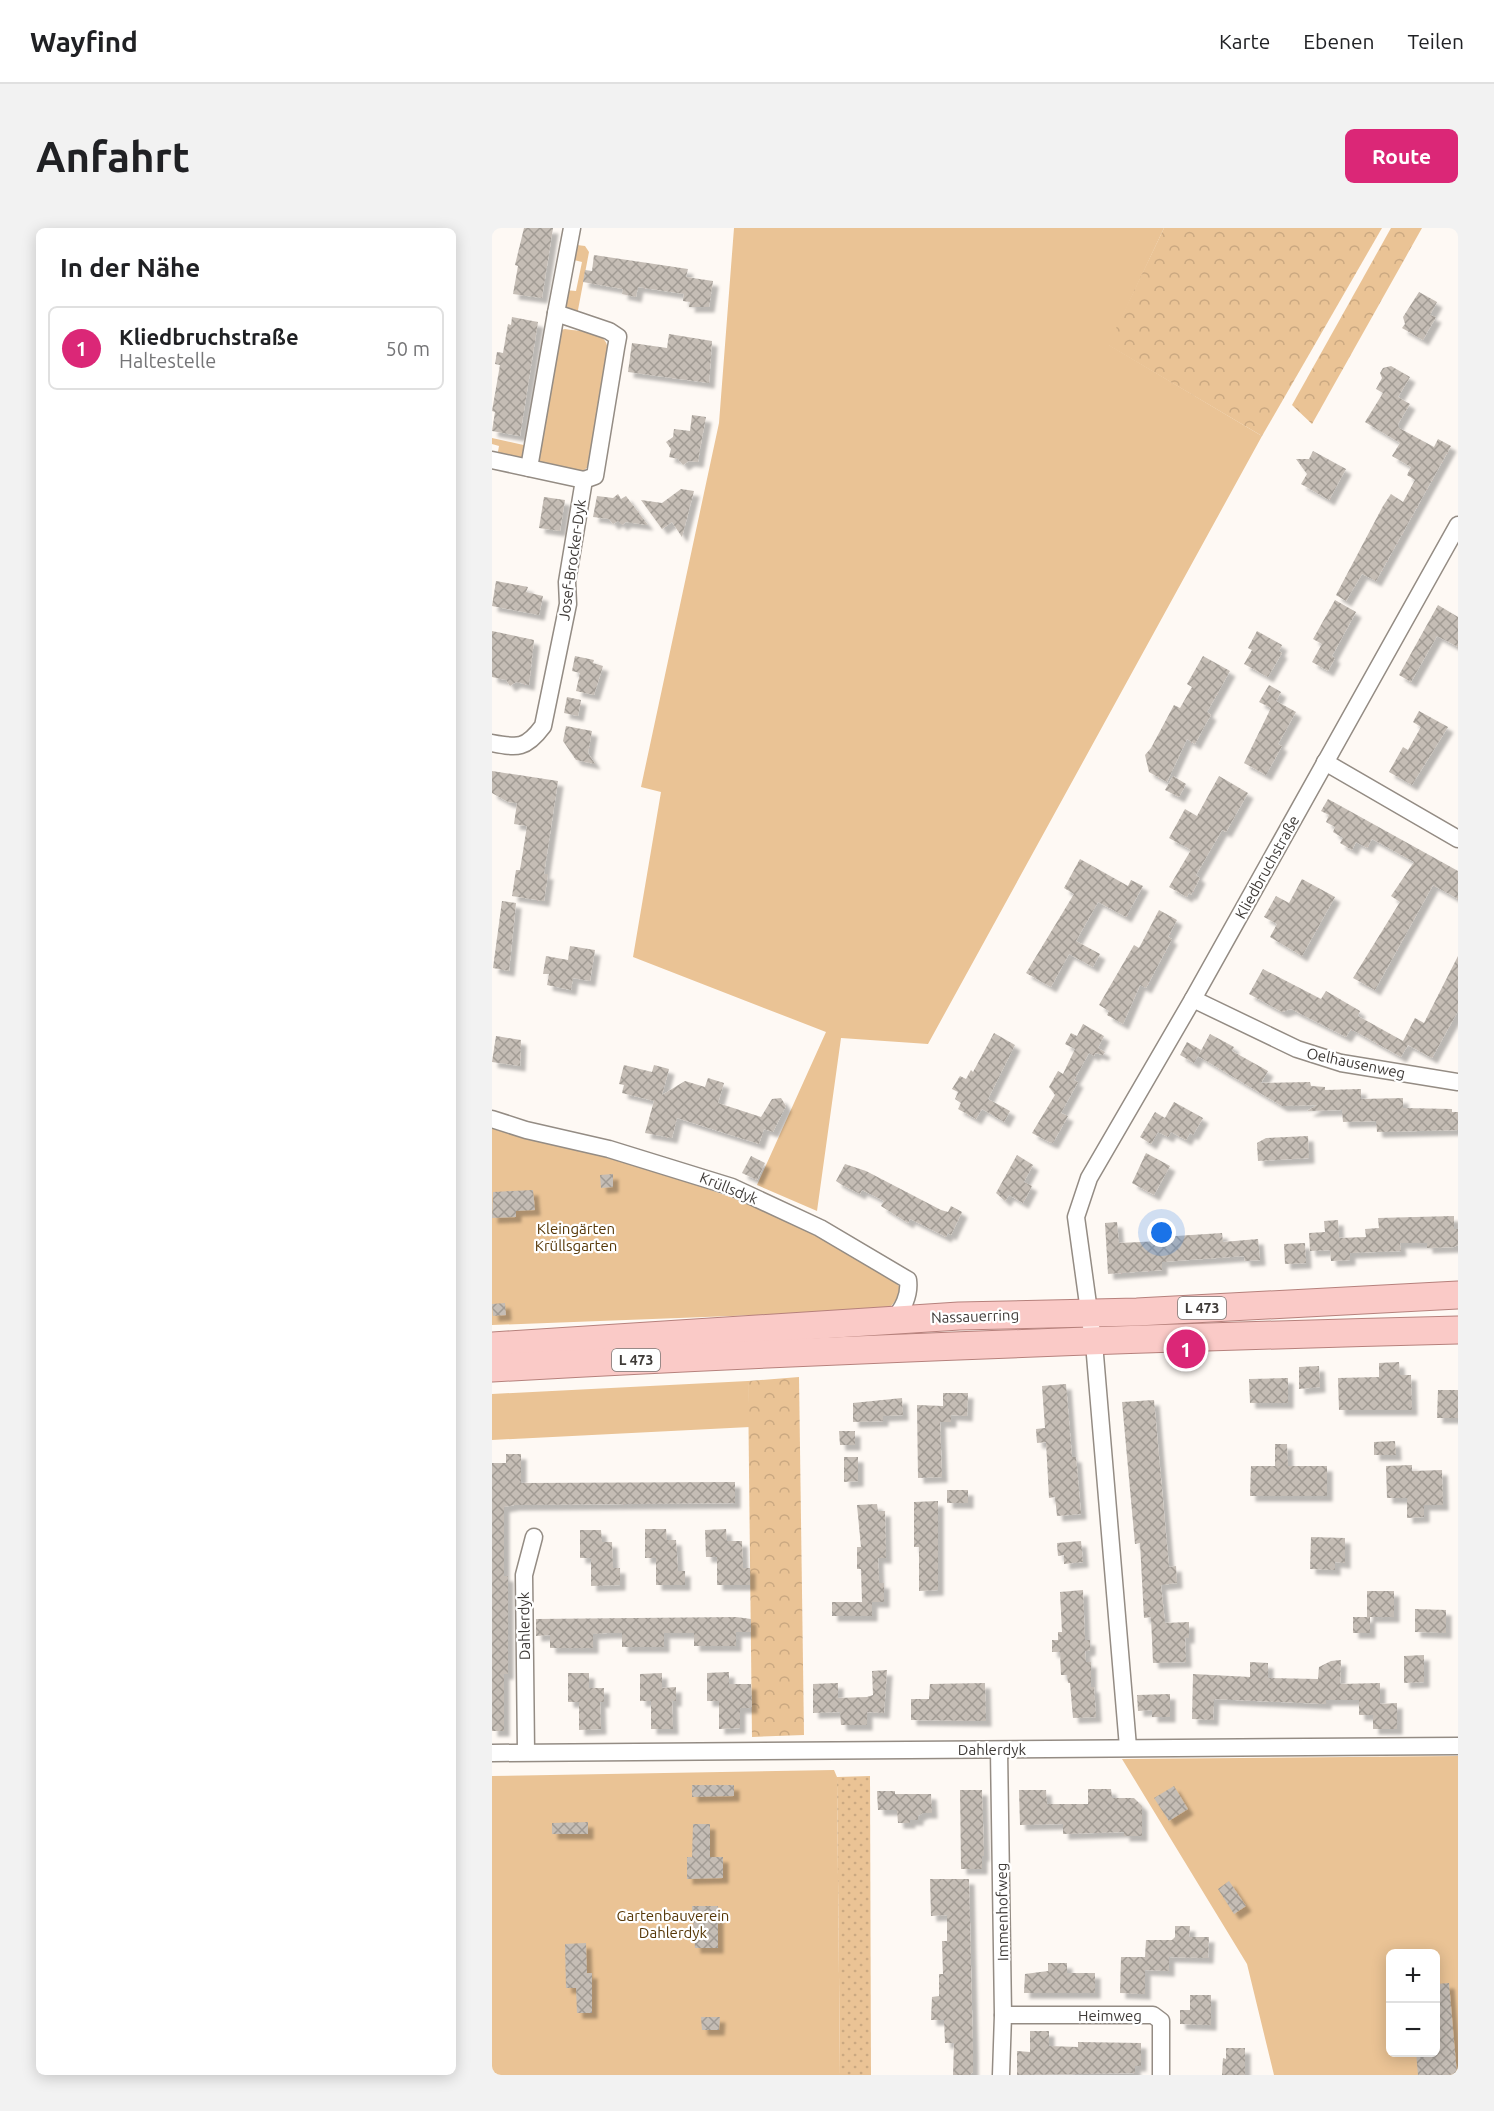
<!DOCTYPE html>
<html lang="de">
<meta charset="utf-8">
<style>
:root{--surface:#fff;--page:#f2f2f2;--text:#202124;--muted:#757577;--line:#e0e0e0;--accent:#db2777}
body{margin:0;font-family:Ubuntu,sans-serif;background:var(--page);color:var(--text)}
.controls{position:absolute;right:18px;bottom:18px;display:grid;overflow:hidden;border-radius:9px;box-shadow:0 3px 15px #0003}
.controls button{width:54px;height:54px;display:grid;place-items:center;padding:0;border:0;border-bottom:2px solid var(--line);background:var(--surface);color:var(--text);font:30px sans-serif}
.you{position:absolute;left:670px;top:1005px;width:21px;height:21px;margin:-15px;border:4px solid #fff;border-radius:50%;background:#1a73e8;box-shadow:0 0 0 9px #1a73e833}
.badge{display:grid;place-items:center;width:39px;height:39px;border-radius:50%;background:var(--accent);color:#fff;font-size:20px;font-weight:700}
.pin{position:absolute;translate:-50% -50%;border:3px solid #fff;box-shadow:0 2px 6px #0006}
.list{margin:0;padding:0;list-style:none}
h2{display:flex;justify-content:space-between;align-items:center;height:78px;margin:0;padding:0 24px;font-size:26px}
h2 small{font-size:20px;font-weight:400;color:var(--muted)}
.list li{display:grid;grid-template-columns:39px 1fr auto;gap:18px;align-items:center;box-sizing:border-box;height:84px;margin:0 12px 12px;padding:0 12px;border:2px solid var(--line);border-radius:9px}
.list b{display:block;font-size:22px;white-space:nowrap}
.list p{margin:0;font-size:20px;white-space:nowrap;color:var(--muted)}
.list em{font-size:20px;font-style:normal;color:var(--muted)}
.map{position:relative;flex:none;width:966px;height:1847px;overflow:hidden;border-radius:9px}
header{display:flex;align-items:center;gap:36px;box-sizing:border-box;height:84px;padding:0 30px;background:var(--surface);border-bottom:2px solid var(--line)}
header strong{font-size:28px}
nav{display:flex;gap:33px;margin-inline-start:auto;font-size:21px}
.intro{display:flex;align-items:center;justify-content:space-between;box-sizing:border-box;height:144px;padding:0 36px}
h1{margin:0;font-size:42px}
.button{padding:15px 27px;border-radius:9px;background:var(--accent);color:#fff;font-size:21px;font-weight:700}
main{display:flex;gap:36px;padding:0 36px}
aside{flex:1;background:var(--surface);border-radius:9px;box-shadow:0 3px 15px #0003}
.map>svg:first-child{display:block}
.green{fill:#eac395;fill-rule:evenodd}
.forest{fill:url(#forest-crowns)}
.park{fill:url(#park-dots)}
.building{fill:url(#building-cross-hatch);filter:url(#shadow)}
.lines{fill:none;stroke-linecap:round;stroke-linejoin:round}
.minor-casing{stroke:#948c84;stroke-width:19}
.primary-casing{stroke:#b6817c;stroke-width:29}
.minor{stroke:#fff;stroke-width:16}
.primary{stroke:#facac7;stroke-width:27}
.labels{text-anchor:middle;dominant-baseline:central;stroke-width:4.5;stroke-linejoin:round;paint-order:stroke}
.shield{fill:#fff;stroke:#797674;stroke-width:1.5}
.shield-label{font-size:14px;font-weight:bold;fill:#3f3b38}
.street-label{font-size:15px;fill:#3f3b38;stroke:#fff}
.park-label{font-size:15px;fill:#563707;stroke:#fff}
</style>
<header>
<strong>Wayfind</strong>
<nav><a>Karte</a><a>Ebenen</a><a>Teilen</a></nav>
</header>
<div class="intro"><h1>Anfahrt</h1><a class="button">Route</a></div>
<main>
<aside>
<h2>In der Nähe<small></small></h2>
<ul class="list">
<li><span class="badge">1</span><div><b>Kliedbruchstraße</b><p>Haltestelle</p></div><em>50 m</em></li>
</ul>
</aside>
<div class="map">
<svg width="966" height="1847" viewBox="0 0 966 1847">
<defs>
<pattern id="forest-crowns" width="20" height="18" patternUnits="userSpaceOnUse" patternTransform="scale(1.5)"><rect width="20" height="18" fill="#eac395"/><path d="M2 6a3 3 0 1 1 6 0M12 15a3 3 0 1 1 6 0" fill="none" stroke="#caa881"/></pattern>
<pattern id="park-dots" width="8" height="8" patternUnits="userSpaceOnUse" patternTransform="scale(1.5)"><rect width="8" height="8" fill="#eac395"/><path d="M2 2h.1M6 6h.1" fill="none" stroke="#caa881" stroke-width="1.8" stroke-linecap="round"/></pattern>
<pattern id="building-cross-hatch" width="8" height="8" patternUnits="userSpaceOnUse" patternTransform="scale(1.5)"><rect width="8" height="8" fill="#c5bdb5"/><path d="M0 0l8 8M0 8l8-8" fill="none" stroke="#a19b94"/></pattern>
<filter id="shadow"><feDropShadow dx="5.5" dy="5.5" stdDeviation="1.5" flood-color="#0004"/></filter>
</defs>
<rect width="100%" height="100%" fill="#fef9f4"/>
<g class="green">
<polygon points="242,0 672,0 617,117 770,208 436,816 349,810 325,983 265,957 334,804 141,729 169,564 149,559 227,195"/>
<polygon points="85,17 93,18 97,24 86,82 87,88 72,83 73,62 84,63 90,34 78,31"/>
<path d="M73,101c16,3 41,1 43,20l-18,116 -8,7 -41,-7 -5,-8 25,-127z"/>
<polygon points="0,210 36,218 34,230 5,229 7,218 0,216"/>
<path d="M0,896c118,36 240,63 349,123 25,14 44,21 62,44l-15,19 -396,15z"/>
<polygon points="256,1153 258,1199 0,1212 0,1166"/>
<path d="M966,1528v319h-184l-27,-111 -125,-205zM898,1726h46v98h-46z"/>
<polygon points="342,1542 345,1549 348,1847 0,1847 0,1548"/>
</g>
<g class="forest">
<polygon points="672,0 890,0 770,208 616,117"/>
<polygon points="899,0 930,0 820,196 800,177"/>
<polygon points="307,1149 312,1507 260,1509 256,1153"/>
</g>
<polygon class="park" points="378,1548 379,1847 348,1847 345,1549"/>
<g class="building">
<polygon points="32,0 61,0 50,70 21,66 26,38 23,37"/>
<polygon points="102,27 196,41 194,49 221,53 217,79 197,79 198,74 191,73 192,66 146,59 144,69 130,66 131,61 91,54 93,42 100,43"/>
<polygon points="927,64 945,74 938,87 944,89 931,112 910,100 913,96 911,89"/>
<polygon points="20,89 46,94 28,208 0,203 3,184 0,183 8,137 3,136 5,124 11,125 16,96 19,97"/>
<polygon points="177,106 220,113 217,155 136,144 140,115 175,120"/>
<polygon points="899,138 918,149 906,169 918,176 906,196 907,200 942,219 946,211 959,218 884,353 870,346 854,373 844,367 891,278 899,266 911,274 923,252 915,247 919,239 900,228 908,215 873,194 891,165 884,161 890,150 888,145 891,140"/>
<polygon points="200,187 214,189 208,221 206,234 197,233 191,237 186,231 177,229 179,221 174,214 181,209 182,201 198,203"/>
<polygon points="821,223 854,241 837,272 809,256 815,246 804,231 817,231"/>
<polygon points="189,261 202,263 190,309 180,294 170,301 149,272 170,275"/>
<polygon points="126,266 129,271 134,268 156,297 134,294 130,297 126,293 121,296 117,291 101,289 105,268 121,270"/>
<polygon points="52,269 73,272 68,303 47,300"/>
<polygon points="4,353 36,359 34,364 51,368 47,387 0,378"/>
<polygon points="843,372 864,384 840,428 843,430 836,443 820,434 830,416 821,411"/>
<polygon points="946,377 966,389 966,419 945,408 919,454 907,447"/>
<polygon points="0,403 42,412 37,457 24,454 18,458 14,452 0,449"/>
<polygon points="765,403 790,417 787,423 790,425 776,449 752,436 760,422 756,420"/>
<polygon points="83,428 102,432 101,435 111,438 102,467 84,463 88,445 80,443"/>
<polygon points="711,428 738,443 715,484 719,487 712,499 703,516 695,511 675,554 657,544 653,527 659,520 682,477 688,480 700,459 695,456"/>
<polygon points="777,457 789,464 784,473 804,484 786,516 790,518 774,547 752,535 779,480 767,474"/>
<polygon points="75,469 89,472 86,488 72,485"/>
<polygon points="927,483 956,499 920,557 897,544 911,519 916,522 929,499 921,494"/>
<polygon points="74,498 100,503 96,525 103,536 84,532 71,513"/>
<polygon points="0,543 66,553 52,646 56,646 52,673 20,668 24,642 28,642 35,598 22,596 25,575 16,574 0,565"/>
<polygon points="681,548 694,556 687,569 673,562"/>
<polygon points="727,548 756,565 734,604 730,602 704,647 708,650 699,667 697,665 695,669 677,659 699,622 677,610 693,581 705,588"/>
<polygon points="836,571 966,643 966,671 941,657 883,762 861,750 908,674 899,668 922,634 880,611 875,620 864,614 860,622 848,615 851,610 841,604 843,599 834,594 837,587 829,583"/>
<polygon points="588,631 636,658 639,652 651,658 634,689 606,674 584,713 608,726 601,739 577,726 559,759 534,745 582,666 572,660"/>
<polygon points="810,651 843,669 810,728 778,709 785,696 772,689 784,668 797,675"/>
<polygon points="10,673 24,675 17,743 1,740"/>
<polygon points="667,682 685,692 676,709 680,711 654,760 648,757 631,796 615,787 617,783 607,777 642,717 647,720"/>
<polygon points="78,718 103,722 98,753 81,750 79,762 55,757 57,746 51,746 54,728 76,732"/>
<polygon points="966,728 966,783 940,830 916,817 909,829 859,801 854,809 799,781 790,784 757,766 771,741 829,771 834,763 868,783 866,788 911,813 923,790 932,795"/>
<polygon points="591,796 612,808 606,820 613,824 611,827 603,825 602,828 597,825 582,852 586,854 569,885 576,888 561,915 557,914 540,905 563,867 557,859 566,843 571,846 583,821 573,816 579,805 585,808"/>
<polygon points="502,805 523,817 496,871 518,883 512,894 490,881 484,891 466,881 469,875 463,871 466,864 460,861 468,848 474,851 479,842 481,844"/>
<polygon points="718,806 742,819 740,823 776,843 769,855 818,854 819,858 833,859 833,862 869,861 869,871 911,870 911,880 960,881 960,884 966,884 966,902 885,904 884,893 851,894 850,882 815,883 825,877 790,878 706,828"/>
<polygon points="4,808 29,812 28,838 0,834"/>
<polygon points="695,814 709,822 702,835 688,827"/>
<polygon points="132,837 160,844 162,837 177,841 170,867 193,853 213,859 216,850 232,855 226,875 269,889 280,871 289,870 294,878 281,904 272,901 267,916 185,890 180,910 153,905 162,873 130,865 132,857 127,856"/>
<polygon points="682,874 711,890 701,907 698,905 694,912 679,904 676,909 666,904 659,916 648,909 663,884 673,890"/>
<polygon points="816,908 817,930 766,933 765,915 774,910"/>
<polygon points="654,925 678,938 662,967 640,955"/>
<polygon points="525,927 541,937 532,954 540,958 531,975 517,967 513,973 504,965"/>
<polygon points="259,928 273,935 265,952 250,945"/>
<polygon points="353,936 374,943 449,982 456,984 459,978 470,984 459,1007 456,1005 454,1009 418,991 416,995 389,978 392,973 370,962 368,966 350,957 344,953"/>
<polygon points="121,946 121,959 109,960 108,947"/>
<polygon points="41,962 43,982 24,983 24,989 0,990 1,964"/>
<polygon points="962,988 962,1001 966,1001 966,1017 962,1019 935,1020 935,1015 908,1015 909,1023 858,1025 858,1032 839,1033 838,1022 818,1023 817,1005 833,1004 832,993 846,992 847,1010 874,1009 873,1001 887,1000 886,990"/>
<polygon points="625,994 627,1015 669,1013 669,1009 730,1005 731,1014 766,1011 768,1032 753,1033 752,1028 670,1034 670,1042 616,1046 613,995"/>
<polygon points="813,1015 814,1035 793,1036 792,1016"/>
<polygon points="13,1075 14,1087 1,1088 0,1076"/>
<polygon points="907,1134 908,1147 919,1147 920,1182 847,1182 846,1150 887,1149 887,1135"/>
<polygon points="827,1138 828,1159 807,1161 807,1139"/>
<polygon points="796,1150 796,1175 758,1175 757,1151"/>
<polygon points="574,1156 580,1229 584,1229 589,1286 565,1288 563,1269 557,1270 554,1214 545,1215 544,1201 553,1200 550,1158"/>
<polygon points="946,1162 966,1162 966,1190 945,1190"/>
<polygon points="451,1165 476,1165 475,1188 459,1187 459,1194 448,1194 450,1249 426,1250 425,1177 451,1178"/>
<polygon points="410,1170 411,1187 391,1188 391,1193 361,1194 361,1175"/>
<polygon points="662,1172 677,1339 684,1338 685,1355 669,1357 673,1395 697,1394 697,1410 693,1410 694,1434 661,1435 659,1389 652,1390 648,1315 643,1316 630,1174"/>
<polygon points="347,1203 363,1203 363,1217 348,1217"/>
<polygon points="903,1213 904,1227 882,1227 882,1214"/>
<polygon points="783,1216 795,1216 796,1238 835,1238 835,1268 758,1268 759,1238 783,1238"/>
<polygon points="14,1226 29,1226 29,1255 243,1254 243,1275 22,1277 12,1279 12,1348 16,1348 16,1446 12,1446 12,1503 0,1503 0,1235 14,1235"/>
<polygon points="352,1229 366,1229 366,1253 352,1254"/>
<polygon points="920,1237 920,1243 950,1242 951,1277 932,1277 932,1289 915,1290 915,1270 895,1270 894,1238"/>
<rect x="455" y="1262" width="21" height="13"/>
<polygon points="446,1273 446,1362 427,1363 427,1319 422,1319 422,1274"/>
<polygon points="385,1276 386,1283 393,1283 394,1330 386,1330 387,1355 392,1355 392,1374 380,1374 380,1388 340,1388 340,1374 370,1374 369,1341 365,1341 365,1319 369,1319 365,1277"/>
<polygon points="153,1301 174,1301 175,1312 184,1312 186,1343 193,1343 193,1357 164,1357 164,1330 153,1330"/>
<polygon points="234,1301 235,1313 250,1313 251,1340 258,1340 258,1357 225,1357 225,1329 214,1329 213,1302"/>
<polygon points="88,1302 109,1302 110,1314 120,1314 121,1340 128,1340 128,1357 99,1358 99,1330 88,1330"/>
<polygon points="819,1309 853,1310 853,1335 843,1334 843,1342 818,1341"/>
<polygon points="589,1313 591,1334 572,1336 572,1327 566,1328 565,1315"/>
<polygon points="591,1362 593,1412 598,1412 598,1422 593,1423 594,1434 599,1434 599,1459 602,1459 604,1489 581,1490 578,1455 576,1455 575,1447 569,1447 568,1424 560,1424 560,1412 566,1412 566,1404 570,1404 568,1364"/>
<polygon points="875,1363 902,1363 902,1389 878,1389 878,1405 861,1405 861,1389 875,1389"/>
<polygon points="923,1381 954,1382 954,1405 923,1404"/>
<polygon points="244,1389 259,1391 259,1404 244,1404 244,1418 202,1418 202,1405 172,1405 172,1419 130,1419 130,1405 115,1405 101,1406 101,1420 58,1420 58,1407 44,1408 44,1391"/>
<polygon points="932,1427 932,1454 912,1455 912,1428"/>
<polygon points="849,1432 848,1456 888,1455 888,1476 905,1475 905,1501 881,1501 881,1487 867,1487 867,1472 834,1472 834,1476 722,1471 721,1492 700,1491 701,1446 758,1449 758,1434 776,1435 776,1450 826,1451 827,1439 839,1433"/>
<polygon points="395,1442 392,1485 375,1484 375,1497 349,1497 348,1484 321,1485 321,1456 346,1455 346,1470 375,1469 381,1467 380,1443"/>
<polygon points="237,1444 237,1456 259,1456 260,1480 248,1480 248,1500 227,1501 227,1473 215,1473 215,1445"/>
<polygon points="76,1445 97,1445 97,1460 112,1460 112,1474 108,1474 109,1501 87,1502 87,1474 76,1474"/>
<polygon points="170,1445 170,1460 184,1459 184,1473 180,1473 181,1501 159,1501 159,1473 148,1473 148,1446"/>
<polygon points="493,1455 494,1493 419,1492 419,1471 437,1471 438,1456"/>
<polygon points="678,1466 678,1489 660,1489 660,1482 646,1483 645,1467"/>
<polygon points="200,1557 242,1557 242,1568 200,1569"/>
<polygon points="682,1558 696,1581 677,1593 662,1570"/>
<polygon points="596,1561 619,1561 620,1570 642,1570 650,1578 650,1608 632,1608 632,1604 571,1606 571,1596 528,1597 527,1562 554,1562 555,1576 596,1576"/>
<polygon points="468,1562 490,1562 492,1628 490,1628 490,1641 469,1641"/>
<polygon points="385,1563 403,1563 403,1566 439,1566 440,1585 431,1585 426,1588 426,1592 418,1592 418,1595 406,1595 405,1582 386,1582"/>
<polygon points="96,1594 96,1606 60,1606 60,1595"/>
<polygon points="201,1596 218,1596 218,1629 231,1629 231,1650 195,1651 195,1629 200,1629"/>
<polygon points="438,1651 477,1651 481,1824 481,1844 478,1847 461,1847 462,1815 453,1815 452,1792 439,1792 440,1769 447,1768 447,1746 451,1746 450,1713 455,1713 455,1687 439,1688"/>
<polygon points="737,1653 754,1678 742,1686 726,1661"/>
<polygon points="200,1678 226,1678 226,1720 203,1720"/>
<polygon points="683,1698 698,1698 697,1709 717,1709 716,1730 677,1729 677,1743 653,1742 653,1766 628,1765 629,1729 653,1729 654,1712 680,1712 683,1709"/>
<polygon points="94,1715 95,1745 100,1745 100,1785 85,1785 84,1760 74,1760 73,1716"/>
<polygon points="556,1735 575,1735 575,1745 603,1745 603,1765 532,1765 533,1746 556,1743"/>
<polygon points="957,1755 965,1847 926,1847 924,1824 944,1824 944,1756"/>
<polygon points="698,1767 719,1767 719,1797 688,1796 688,1782 698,1782"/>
<polygon points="209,1789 228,1789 227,1802 210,1802"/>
<polygon points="538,1803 557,1803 557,1818 586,1819 586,1814 649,1815 649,1838 643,1838 643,1845 525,1847 525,1823 538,1824"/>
<polygon points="734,1820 753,1820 753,1847 730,1847 731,1830 734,1831"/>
</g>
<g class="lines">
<g class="minor-casing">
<g id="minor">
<polyline points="0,232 92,252"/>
<polyline points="37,240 64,85"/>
<path d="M0,515c26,5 34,6 51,-17l25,-122 -1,-22 17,-102 11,-4 21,-128 2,-11 -9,-6 -53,-18 16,-85"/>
<polyline points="833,534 966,611"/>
<polyline points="701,771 805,821 849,835 966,854"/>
<path d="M0,891l34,11 83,19 123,38 88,41 88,52c2,15 -5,30 -16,40"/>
<polyline points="636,1519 603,1127 584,989 597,950 701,771 966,297"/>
<polyline points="507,1522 511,1787 509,1847"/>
<polyline points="34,1524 32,1347 42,1309"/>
<polyline points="0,1525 966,1518"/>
<polyline points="511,1787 661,1787 669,1793 669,1847"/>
</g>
</g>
<g class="primary-casing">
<g id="primary">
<polyline points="0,1118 467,1088 645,1084 966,1067"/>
<path d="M0,1140c322,-18 644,-30 966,-38"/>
</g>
</g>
<use href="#minor" class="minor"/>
<use href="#primary" class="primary"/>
</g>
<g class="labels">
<g class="shield">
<rect x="686" y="1069" width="48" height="22" rx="4.5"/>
<rect x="120" y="1121" width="48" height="22" rx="4.5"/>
</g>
<g class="shield-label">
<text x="710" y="1080">L 473</text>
<text x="144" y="1132">L 473</text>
</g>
<g class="street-label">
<text transform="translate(80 332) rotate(-82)">Josef-Brocker-Dyk</text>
<text transform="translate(775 639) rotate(-61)">Kliedbruchstraße</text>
<text transform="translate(864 835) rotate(12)">Oelhausenweg</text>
<text transform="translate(237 960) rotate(22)">Krüllsdyk</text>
<text transform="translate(483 1088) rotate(-2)">Nassauerring</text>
<text transform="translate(32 1398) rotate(-91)">Dahlerdyk</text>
<text x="500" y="1521">Dahlerdyk</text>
<text transform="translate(510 1684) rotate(-91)">Immenhofweg</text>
<text x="618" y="1787">Heimweg</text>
</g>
<g class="park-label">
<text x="84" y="1000">Kleingärten<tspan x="84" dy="17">Krüllsgarten</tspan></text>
<text x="181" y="1687">Gartenbauverein<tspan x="181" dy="17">Dahlerdyk</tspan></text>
</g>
</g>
</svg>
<div class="controls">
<button>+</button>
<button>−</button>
</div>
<div class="you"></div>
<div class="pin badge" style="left:694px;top:1121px">1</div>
</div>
</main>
